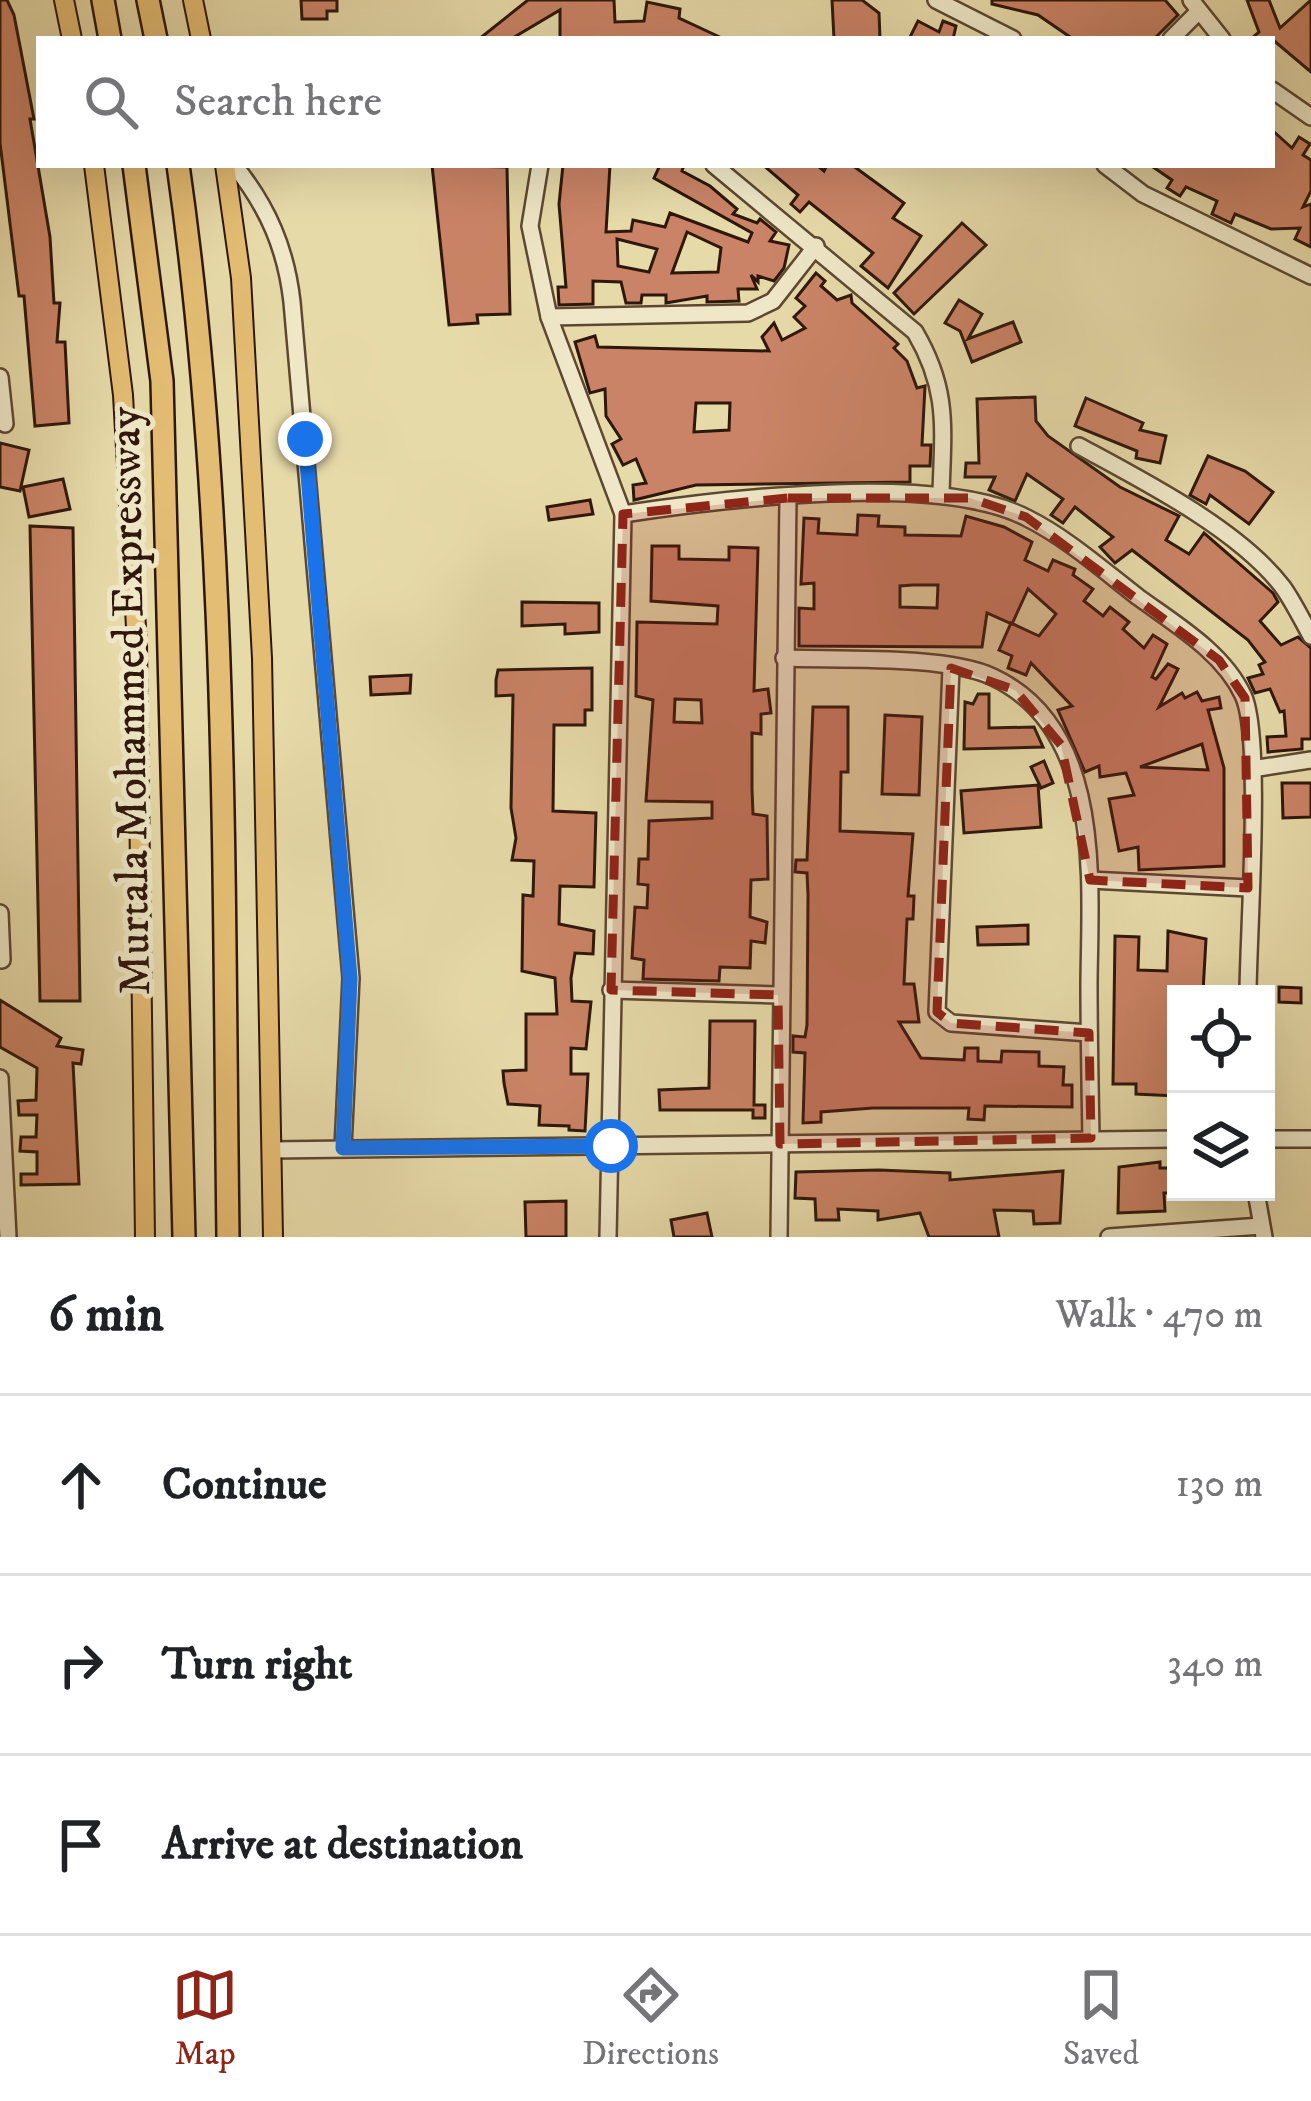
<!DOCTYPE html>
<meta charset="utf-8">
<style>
:root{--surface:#fff;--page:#f6f6f6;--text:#202124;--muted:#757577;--line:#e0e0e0;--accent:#8f2418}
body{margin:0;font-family:"IM FELL DW Pica",serif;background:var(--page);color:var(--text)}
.controls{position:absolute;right:36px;bottom:36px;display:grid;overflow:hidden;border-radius:0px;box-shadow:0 12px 48px #0002}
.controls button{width:108px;height:108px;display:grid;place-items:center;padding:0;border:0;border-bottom:3px solid var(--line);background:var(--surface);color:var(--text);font:60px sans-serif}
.stop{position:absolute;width:36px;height:36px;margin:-27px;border:9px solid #1a73e8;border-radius:50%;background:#fff}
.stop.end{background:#1a73e8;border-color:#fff;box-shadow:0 3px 12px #0008}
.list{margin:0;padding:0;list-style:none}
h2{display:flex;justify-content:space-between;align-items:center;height:156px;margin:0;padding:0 48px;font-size:51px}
h2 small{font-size:39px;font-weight:400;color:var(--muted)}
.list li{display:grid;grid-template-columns:78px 1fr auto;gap:36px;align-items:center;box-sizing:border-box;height:180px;padding:0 48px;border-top:3px solid var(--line)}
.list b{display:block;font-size:45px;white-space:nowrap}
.list em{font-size:39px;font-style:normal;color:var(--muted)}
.icon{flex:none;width:66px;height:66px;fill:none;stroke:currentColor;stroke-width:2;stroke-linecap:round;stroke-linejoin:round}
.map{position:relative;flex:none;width:1311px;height:1237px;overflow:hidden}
.search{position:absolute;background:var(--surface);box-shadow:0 12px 48px #0002;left:36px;right:36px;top:36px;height:132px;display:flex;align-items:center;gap:30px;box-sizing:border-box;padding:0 42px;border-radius:0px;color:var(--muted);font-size:45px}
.sheet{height:696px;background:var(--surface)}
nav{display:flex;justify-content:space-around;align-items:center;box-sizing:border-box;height:168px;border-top:3px solid var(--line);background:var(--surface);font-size:33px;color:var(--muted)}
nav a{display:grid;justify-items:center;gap:6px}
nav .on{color:var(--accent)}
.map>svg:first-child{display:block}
.building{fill:#ca8366;stroke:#2e170b;stroke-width:3;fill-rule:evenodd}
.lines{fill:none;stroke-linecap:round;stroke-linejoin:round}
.minor-casing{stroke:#5c4832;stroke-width:20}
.major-casing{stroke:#2e170b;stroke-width:22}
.highway-casing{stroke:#2e170b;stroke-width:26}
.minor{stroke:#efe7c7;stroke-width:15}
.major{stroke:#e4bd74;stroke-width:18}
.highway{stroke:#e4bd74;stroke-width:21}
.route{stroke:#1a73e8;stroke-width:15}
.marked{fill:#8f2418;fill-opacity:0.2;stroke:#8f2418;stroke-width:9;stroke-dasharray:24 15;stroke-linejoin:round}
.labels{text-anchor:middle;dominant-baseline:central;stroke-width:10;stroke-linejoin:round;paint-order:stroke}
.street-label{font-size:45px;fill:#2e170b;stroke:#efe7c7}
</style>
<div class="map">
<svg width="1311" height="1237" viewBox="0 0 1311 1237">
<rect width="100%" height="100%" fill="#e7daa9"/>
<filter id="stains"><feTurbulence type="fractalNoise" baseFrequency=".00167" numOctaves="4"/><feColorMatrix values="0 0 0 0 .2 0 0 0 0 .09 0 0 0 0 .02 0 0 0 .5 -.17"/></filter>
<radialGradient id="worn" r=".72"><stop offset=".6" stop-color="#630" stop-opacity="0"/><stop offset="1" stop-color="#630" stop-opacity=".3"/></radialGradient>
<g class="building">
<polygon points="0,0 7,0 14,15 34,119 30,119 50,237 54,303 60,303 57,342 65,342 69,423 35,426 24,296 19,296 0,143"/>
<polygon points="301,0 337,0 337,11 327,11 327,19 302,19"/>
<polygon points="528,0 614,0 615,22 644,21 647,2 680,9 679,18 724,39 560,39 560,10 511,39 479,39"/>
<polygon points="832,0 862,0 879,13 880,39 834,39"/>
<polygon points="992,0 1165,0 1178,15 1154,39 1073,39 1038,15 992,4"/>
<polygon points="1247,0 1269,0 1280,28 1311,0 1311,72 1272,39 1251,39 1259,32"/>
<polygon points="918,21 939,32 943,21 956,26 953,39 909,39"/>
<polygon points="1272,130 1292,148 1299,137 1310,144 1303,155 1311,160 1311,191 1303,207 1311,204 1311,247 1295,239 1300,228 1271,229 1235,214 1231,223 1212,214 1217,201 1186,187 1180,196 1167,188 1172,180 1150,165 1272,165"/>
<polygon points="432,165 507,167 510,314 477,315 478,323 449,325"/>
<path d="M563,165h47l-4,67 25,-1 2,-11 32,7 5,-14 78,29 4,-9 -98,-55 6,-13h24l-2,6 28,15 27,23 -4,5 24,9 3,-4 16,13 -6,9 19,4 -5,23 -10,13 -16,-5v6l-7,-7 6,14h-19l1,12 -32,1v-6l-41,7v-8h-24l-1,8h-15l-5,-21 -28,-1v23l-34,1 -1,-18h8l-7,-83zM687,232l34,16 -3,24 -46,1zM617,239l40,10 -8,23 -31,-6z"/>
<polygon points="763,165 817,165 824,171 827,165 852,165 904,203 893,218 921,236 888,288 861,266 873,253 809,202 800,212 791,204 798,195"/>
<polygon points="962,223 986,245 914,314 894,293"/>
<path d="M816,273l9,8 -4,5 16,14 14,-5 1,8 46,41 -4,4 13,13 10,27 8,-2 -3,59h9l-1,21h-20v16l-214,3 -62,15 -1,-15 13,-2 -10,-24 -13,6 -11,-21 9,-5 -15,-23 -1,-27 -15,4 -15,-51 20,-6 3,11 171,4 -7,-14 12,-14 8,17 23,-12 -11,-11 11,-11 -9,-8zM696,403h34l-1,27 -35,2z"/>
<polygon points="959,300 982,314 968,339 1013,322 1021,342 972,362 960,331 945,323"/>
<polygon points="1035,397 1036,421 1048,436 1120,487 1179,516 1166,540 1189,554 1204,533 1273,593 1278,602 1260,621 1281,645 1298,637 1311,648 1311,739 1302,739 1302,749 1268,752 1267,737 1286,736 1284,711 1280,712 1270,689 1255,693 1248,678 1263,674 1259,665 1265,662 1248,640 1132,550 1115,563 1100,547 1113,537 1075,507 1063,523 1051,515 1063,499 1027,474 1015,501 989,490 995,477 965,477 966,463 979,463 977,399"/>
<polygon points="1086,398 1143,423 1140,430 1166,436 1160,463 1136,458 1137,451 1075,426"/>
<polygon points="0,443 29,450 20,491 0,487"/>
<polygon points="1208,456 1245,471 1273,492 1249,524 1210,495 1206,504 1190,495"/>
<polygon points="63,479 70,509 29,517 23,487"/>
<polygon points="590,500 593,514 549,520 547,507"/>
<path d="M858,515l21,1 -1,10 27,1v8l56,1 5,-20 38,11 28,15 -7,18 23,11 5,-11 22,9 -2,6 20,14 -9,12 19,15 7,-9 19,15 -6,7 21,19 9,-13 14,9 -15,33 4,2 12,-15 10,5 -19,38 23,-14 3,5 12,-6 5,9 17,-4 2,11 -13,2 16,58v98l-85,4 -1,-23 -19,4 -10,-52 25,-4 -8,-22 -26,4 -1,-11 -14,6 -27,-62 14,-4 -41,-43 -5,12 -18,-7 4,-12 -13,-6 12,-27 28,13 17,-22 -28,-25 -16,35 -25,-11 -5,34 -183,-1v-38l15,1v-26l-13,1 3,-66 15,1 -1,14 39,2zM913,585h25l-1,23 -37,-1v-21zM1202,744l6,26 -68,-3z"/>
<polygon points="30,526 73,528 80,1001 40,1001"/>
<path d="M652,546h27v13l50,1v-13l29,1 -4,143 14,-2 3,24 -10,1v20l-9,-1v56l1,25 14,2 1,63 -17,1 -1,37 17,5 -2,21 -14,-2 -1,27 -30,-1 -1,14 -76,-2 1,-19 -12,-2 3,-51 12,1 1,-23 -10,-1 1,-25h9l1,-38 63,-3v-16l-66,-1 7,-101 -17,-4 1,-74 80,2 1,-18 -67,-5zM675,699l26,1 1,23 -28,-1z"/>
<polygon points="522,602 599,603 599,632 565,634 565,624 522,626"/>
<polygon points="592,668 592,710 585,710 585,725 554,725 553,811 596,813 594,887 560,886 559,924 594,931 593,954 575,953 571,978 572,1001 591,1002 586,1049 571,1048 571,1074 588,1074 585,1131 569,1130 569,1126 539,1125 540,1106 508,1104 504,1083 503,1071 526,1070 526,1014 557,1014 555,978 522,971 523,895 533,896 534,861 512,860 516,838 511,808 513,695 496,696 496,680 498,670"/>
<polygon points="411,675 410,693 371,695 370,677"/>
<polygon points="978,694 989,694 989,728 1034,727 1043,747 964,749 965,702 973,704"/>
<polygon points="813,707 848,707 848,772 841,772 840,831 913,834 908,896 914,896 913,919 907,919 904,984 914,984 919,1022 899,1022 921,1058 964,1060 965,1048 978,1048 978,1061 1001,1062 1002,1051 1039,1052 1039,1066 1064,1067 1063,1085 1072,1085 1072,1107 985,1106 984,1120 968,1119 969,1108 873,1108 821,1112 821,1122 803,1123 805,1053 793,1052 793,1036 805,1037 807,1025 808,895 807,873 795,872 796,860 807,860"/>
<polygon points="885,715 922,717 919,795 882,794"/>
<polygon points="1044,761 1053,783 1041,788 1031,767"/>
<polygon points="1282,783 1311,783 1311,817 1283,818"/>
<polygon points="1038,785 1041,827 964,833 961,791"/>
<polygon points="1028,925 1028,944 978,945 977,927"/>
<polygon points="1168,931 1206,939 1203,992 1176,992 1176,1096 1136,1094 1136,1084 1113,1084 1115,936 1139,937 1138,970 1167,971"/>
<polygon points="1279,987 1301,988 1301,1003 1279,1002"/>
<polygon points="0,1000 61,1038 57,1046 83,1050 81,1064 73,1063 79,1184 21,1185 21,1174 37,1174 37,1152 20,1151 21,1137 36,1137 37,1115 19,1115 18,1101 36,1100 37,1068 0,1047"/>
<polygon points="710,1021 755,1021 754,1105 765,1105 765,1118 753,1118 753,1110 660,1110 659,1090 709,1088"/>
<polygon points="1160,1162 1160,1168 1176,1168 1176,1193 1164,1193 1165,1211 1118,1213 1119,1167"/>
<polygon points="879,1170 950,1173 950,1180 1063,1171 1060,1223 1034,1224 1033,1211 994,1210 999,1237 929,1237 920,1213 878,1220 878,1211 838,1209 839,1220 816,1220 815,1199 795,1198 796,1172"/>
<polygon points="566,1201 566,1237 526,1237 525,1202"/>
<polygon points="707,1213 712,1237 674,1237 671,1220"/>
</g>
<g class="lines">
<g class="minor-casing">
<g id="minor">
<polyline points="936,0 1013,39"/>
<polyline points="1191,0 1222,39"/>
<polyline points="1171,39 1198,12"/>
<polyline points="1272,90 1311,117"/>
<path d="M234,165c34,42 52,84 58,137l59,676 -8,170"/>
<polyline points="540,165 530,226 549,317 623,514 608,1237"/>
<path d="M714,165l201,167c34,58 28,95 26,161"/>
<polyline points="1105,165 1143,194 1311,276"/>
<polyline points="549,317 748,313 773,301 816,246"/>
<polyline points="0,377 5,424"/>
<path d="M1079,446c63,34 159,83 203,140 11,15 20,34 29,50"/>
<path d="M623,514c100,-15 316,-42 404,4 40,20 76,52 111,79 37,27 85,55 105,98 20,41 5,241 5,299"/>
<path d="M784,658c53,2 164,-3 209,19 111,52 97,204 96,305 0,52 1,104 2,156"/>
<polyline points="951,668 937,1012 951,1023 1089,1033"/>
<polyline points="1252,769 1311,760"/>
<polyline points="1090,880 1248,888"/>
<polyline points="0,913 2,960"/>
<polyline points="611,990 778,995"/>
<polyline points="0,1078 8,1237"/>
<polyline points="1266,1139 1311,1139"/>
<polyline points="271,1150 1176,1139"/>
<polyline points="1256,1192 1264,1237"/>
<polyline points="779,1237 788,498"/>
<polyline points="1109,1237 1261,1226"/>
</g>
</g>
<g class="major-casing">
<g id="major">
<polyline points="64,0 72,39"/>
<polyline points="193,0 201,39"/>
<polyline points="94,165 123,395 137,645 145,1237"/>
<polyline points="225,165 241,278 262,658 273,1237"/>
</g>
</g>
<g class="highway-casing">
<g id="highway">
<polyline points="103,0 110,39"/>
<polyline points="148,0 156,39"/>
<polyline points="134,165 162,381 184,1237"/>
<path d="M178,165c51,354 45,715 50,1072"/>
</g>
</g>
<use href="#minor" class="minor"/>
<use href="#major" class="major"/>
<use href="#highway" class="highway"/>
</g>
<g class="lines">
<polyline class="route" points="305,439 350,978 343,1148 611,1146"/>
</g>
<path class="marked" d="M788,498h182l56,19 193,143 26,38 3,190 -158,-8 -29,-135 -46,-55 -64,-22 -14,344 14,11 138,10 2,105 -311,6 -2,-149 -167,-5 12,-476z"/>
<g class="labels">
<g class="street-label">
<text transform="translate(131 701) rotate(-91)">Murtala Mohammed Expressway</text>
</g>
</g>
<rect width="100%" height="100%" filter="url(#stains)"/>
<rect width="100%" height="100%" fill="url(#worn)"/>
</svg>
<div class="controls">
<button><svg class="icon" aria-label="locate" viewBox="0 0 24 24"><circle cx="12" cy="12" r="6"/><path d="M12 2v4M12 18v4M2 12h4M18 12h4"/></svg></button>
<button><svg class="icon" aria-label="layers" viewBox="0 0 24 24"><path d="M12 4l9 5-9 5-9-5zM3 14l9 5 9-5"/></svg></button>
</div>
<div class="stop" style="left:611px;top:1146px"></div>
<div class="stop end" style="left:305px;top:439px"></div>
<div class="search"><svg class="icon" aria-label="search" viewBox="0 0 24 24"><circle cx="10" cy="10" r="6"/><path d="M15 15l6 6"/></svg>Search here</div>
</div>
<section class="sheet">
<h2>6 min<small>Walk · 470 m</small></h2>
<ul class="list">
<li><svg class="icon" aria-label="ahead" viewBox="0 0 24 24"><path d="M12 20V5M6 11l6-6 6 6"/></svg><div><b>Continue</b></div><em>130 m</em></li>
<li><svg class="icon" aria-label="right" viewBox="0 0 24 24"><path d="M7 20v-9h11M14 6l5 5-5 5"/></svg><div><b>Turn right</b></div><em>340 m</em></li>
<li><svg class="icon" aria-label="arrive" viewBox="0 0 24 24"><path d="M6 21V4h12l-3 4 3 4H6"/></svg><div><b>Arrive at destination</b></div></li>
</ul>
</section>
<nav>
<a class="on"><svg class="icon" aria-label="map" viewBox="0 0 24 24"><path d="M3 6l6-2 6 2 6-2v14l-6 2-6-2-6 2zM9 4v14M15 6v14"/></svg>Map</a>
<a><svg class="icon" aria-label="directions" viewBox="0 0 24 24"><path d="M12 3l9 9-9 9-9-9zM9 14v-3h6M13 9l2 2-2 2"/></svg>Directions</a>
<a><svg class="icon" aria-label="saved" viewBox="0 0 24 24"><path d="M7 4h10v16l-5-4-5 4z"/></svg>Saved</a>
</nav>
